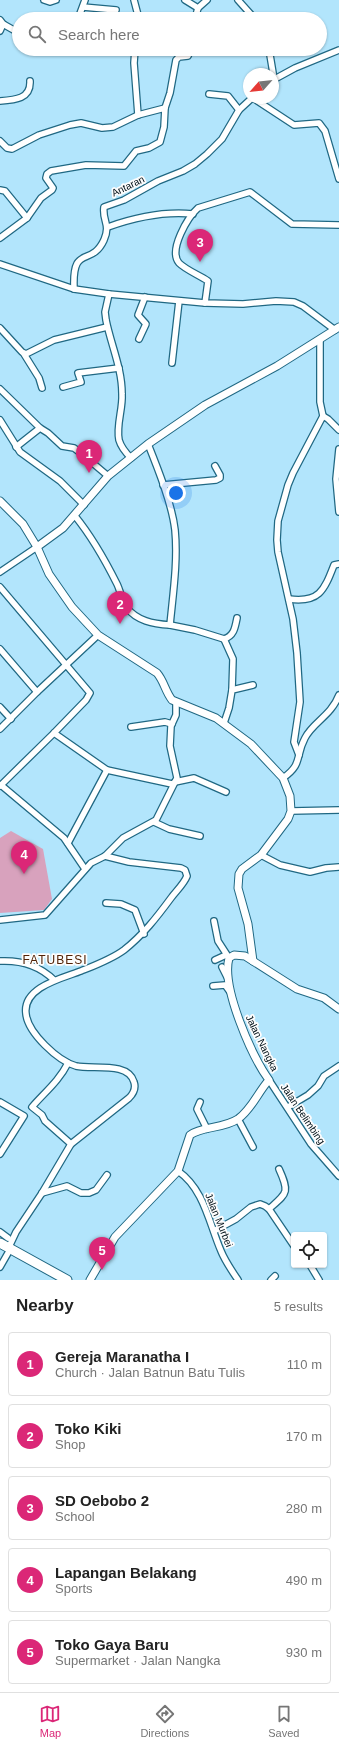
<!DOCTYPE html>
<meta charset="utf-8">
<style>
:root{--surface:#fff;--page:#f6f6f6;--text:#222;--muted:#767676;--line:#e0e0e0;--accent:#db2777}
body{margin:0;font-family:Helvetica,sans-serif;background:var(--page);color:var(--text)}
.controls{position:absolute;right:12px;bottom:12px;display:grid;overflow:hidden;border-radius:4px;box-shadow:0 1px 3px #0004}
.controls button{width:36px;height:36px;display:grid;place-items:center;padding:0;border:0;border-bottom:1px solid var(--line);background:var(--surface);color:var(--text);font:20px sans-serif}
.compass{position:absolute;left:243px;top:68px;width:36px;height:36px;border-radius:50%;background:var(--surface);box-shadow:0 1px 3px #0004;rotate:243deg}
.you{position:absolute;left:176px;top:493px;width:14px;height:14px;margin:-10px;border:3px solid #fff;border-radius:50%;background:#1a73e8;box-shadow:0 0 0 6px #1a73e833}
.badge{display:grid;place-items:center;width:26px;height:26px;border-radius:50%;background:var(--accent);color:#fff;font-size:13px;font-weight:700}
.pin{position:absolute;translate:-50% -33px;filter:drop-shadow(0 1px 2px #0008)}
.pin::after{content:'';position:absolute;top:21px;width:14px;height:12px;background:inherit;clip-path:polygon(0 0,100% 0,50% 100%)}
.list{margin:0;padding:0;list-style:none}
h2{display:flex;justify-content:space-between;align-items:center;height:52px;margin:0;padding:0 16px;font-size:17px}
h2 small{font-size:13px;font-weight:400;color:var(--muted)}
.list li{display:grid;grid-template-columns:26px 1fr auto;gap:12px;align-items:center;box-sizing:border-box;height:64px;margin:0 8px 8px;padding:0 8px;border:1px solid var(--line);border-radius:4px}
.list b{display:block;font-size:15px;white-space:nowrap}
.list p{margin:0;font-size:13px;white-space:nowrap;color:var(--muted)}
.list em{font-size:13px;font-style:normal;color:var(--muted)}
.icon{flex:none;width:22px;height:22px;fill:none;stroke:currentColor;stroke-width:2;stroke-linecap:round;stroke-linejoin:round}
.map{position:relative;flex:none;width:339px;height:1280px;overflow:hidden}
.search{position:absolute;background:var(--surface);box-shadow:0 1px 3px #0004;left:12px;right:12px;top:12px;height:44px;display:flex;align-items:center;gap:10px;box-sizing:border-box;padding:0 14px;border-radius:22px;color:var(--muted);font-size:15px}
.sheet{height:412px;background:var(--surface)}
nav{display:flex;justify-content:space-around;align-items:center;box-sizing:border-box;height:56px;border-top:1px solid var(--line);background:var(--surface);font-size:11px;color:var(--muted)}
nav a{display:grid;justify-items:center;gap:2px}
nav .on{color:var(--accent)}
.map>svg:first-child{display:block}
.green{fill:#d8a2bd}
.lines{fill:none;stroke-linecap:round;stroke-linejoin:round}
.minor-casing{stroke:#206883;stroke-width:8}
.tertiary-casing{stroke:#206883;stroke-width:9}
.trunk-casing{stroke:#206883;stroke-width:11}
.minor{stroke:#fff;stroke-width:5.5}
.tertiary{stroke:#fff;stroke-width:7}
.trunk{stroke:#fff;stroke-width:9}
.labels{text-anchor:middle;dominant-baseline:central;stroke-width:3.5;stroke-linejoin:round;paint-order:stroke}
.street-label{font-size:10px;fill:#001018;stroke:#fdfdfd}
.quarter-label{font-size:12px;letter-spacing:1px;fill:#522307;stroke:#fdfdfd}
</style>
<div class="map">
<svg width="339" height="1280" viewBox="0 0 339 1280">
<rect width="100%" height="100%" fill="#b2e5fc"/>
<polygon class="green" points="11,831 43,849 52,899 44,910 0,913 0,838"/>
<g class="lines">
<g class="minor-casing">
<g id="minor">
<polyline points="44,0 50,2 56,0"/>
<polyline points="134,0 139,19"/>
<polyline points="185,0 198,8"/>
<polyline points="238,0 255,19"/>
<polyline points="83,7 116,10"/>
<polyline points="78,19 85,0"/>
<polyline points="195,19 198,8 207,0"/>
<polyline points="0,20 3,24 19,33"/>
<polyline points="0,31 3,24"/>
<polyline points="135,49 134,63 138,115"/>
<polyline points="269,49 274,79"/>
<polyline points="273,80 295,68 339,50"/>
<polyline points="209,94 228,96 239,110"/>
<polyline points="253,98 294,125 319,123 325,131 339,179"/>
<path d="M0,101c15,-1 31,-2 30,-20"/>
<polyline points="165,108 170,93 176,60 179,57 188,56 191,49"/>
<polyline points="0,141 7,148 12,149 39,135 70,125 81,123 102,128 113,127 138,115 165,108 164,127 160,142 149,148 136,151 124,166 86,165 51,171 47,174 46,178 53,188 52,190 41,198 27,218 0,238"/>
<polyline points="0,190 5,191 27,218"/>
<path d="M108,227c28,-10 55,-16 85,-13"/>
<polyline points="0,264 74,289 109,294 205,303 243,304 276,301 294,302 303,306 335,330"/>
<path d="M74,289c-2,-46 17,-21 30,-49 7,-16 -2,-19 0,-33l20,-7 34,-19 25,-10 12,-7 12,-10 15,-15 17,-29 13,-12"/>
<path d="M109,294l-4,18 1,8c5,25 16,48 16,74 1,15 -6,31 -3,46 2,7 7,13 12,18"/>
<path d="M205,303l3,-22c-9,-6 -22,-11 -29,-18 -11,-13 9,-46 19,-55l52,-16 42,32 47,1"/>
<polyline points="0,328 22,352 26,354 54,340 107,327"/>
<polyline points="139,339 146,324 138,315 145,297"/>
<polyline points="24,354 39,378 42,388"/>
<polyline points="172,363 179,301"/>
<polyline points="63,387 81,382 78,373 119,368"/>
<polyline points="0,389 40,428"/>
<polyline points="323,416 328,419 339,430"/>
<polyline points="0,420 20,452 60,481 84,505"/>
<path d="M148,444c10,25 24,60 27,86 3,31 -2,64 -5,95l25,5 29,9c10,-3 11,-11 13,-21"/>
<polyline points="16,447 40,428 48,433 62,446 74,448 82,454 108,476"/>
<polyline points="339,449 336,479 339,512"/>
<polyline points="163,485 216,480 220,478 220,475 215,466"/>
<path d="M75,516c17,21 30,44 42,68 3,6 6,19 9,23 11,14 27,17 44,18"/>
<polyline points="0,572 37,547"/>
<polyline points="0,587 90,693 86,700 54,733 0,786"/>
<path d="M289,599c30,4 35,-8 45,-34l5,-1"/>
<polyline points="224,639 233,659 232,690"/>
<polyline points="0,649 37,692"/>
<polyline points="0,707 11,719"/>
<polyline points="224,723 229,708 232,690 253,685"/>
<polyline points="131,727 165,722 172,724"/>
<polyline points="0,729 37,692 98,635"/>
<polyline points="54,733 107,770"/>
<polyline points="299,755 294,742 300,702 297,653 293,619 278,552 277,540 278,521 288,485 293,473 323,416 320,402 320,340"/>
<path d="M283,778c20,-14 12,-21 22,-40 8,-16 26,-22 34,-43"/>
<polyline points="175,782 194,778 226,792"/>
<polyline points="1,785 64,838 85,869"/>
<polyline points="291,811 339,810"/>
<polyline points="154,822 169,829 200,836"/>
<polyline points="68,843 107,770 172,784"/>
<polyline points="261,855 280,865 310,872 326,868 339,867"/>
<polyline points="106,903 121,904 135,910 144,934"/>
<polyline points="0,920 45,915 91,863 105,856 123,838 156,820 177,778 170,746 171,726 176,715 176,702"/>
<polyline points="214,921 218,941 229,958"/>
<polyline points="215,960 226,955"/>
<path d="M0,961c21,-1 39,4 54,19"/>
<polyline points="222,967 228,979"/>
<polyline points="213,986 225,985 230,992"/>
<path d="M68,1063c-9,18 -23,29 -36,44l10,8 3,6 26,23"/>
<polyline points="269,1080 311,1144 339,1176"/>
<polyline points="0,1102 24,1116 0,1154"/>
<polyline points="200,1102 197,1109 207,1129"/>
<polyline points="288,1107 308,1095 318,1086 324,1076 339,1066"/>
<polyline points="238,1119 253,1147"/>
<path d="M178,1171c26,18 31,52 43,80 4,10 11,20 17,29"/>
<polyline points="42,1193 67,1186 81,1193 89,1193 96,1190 107,1175"/>
<path d="M269,1209c18,-16 21,-16 10,-40"/>
<polyline points="214,1231 236,1219 251,1207 260,1204 265,1206 269,1209 294,1246"/>
<polyline points="0,1232 8,1238"/>
<path d="M8,1249l8,-17 26,-39 29,-49 58,-46c4,-4 7,-10 5,-16 -6,-21 -42,-12 -58,-16 -18,-5 -48,-33 -50,-52 -4,-27 37,-36 55,-43 15,-6 31,-12 43,-21 19,-15 33,-33 47,-52 5,-7 13,-14 16,-22l-2,-6 -4,-2 -52,-6 -24,-6"/>
<polyline points="310,1265 319,1280"/>
<polyline points="0,1267 8,1253"/>
<polyline points="271,1280 275,1276"/>
</g>
</g>
<g class="tertiary-casing">
<g id="tertiary">
<path d="M0,501l23,23 14,23 12,27 23,33 26,28 59,38c7,8 8,18 15,27l44,18 35,26 32,34 7,18 1,15 -3,8 -27,36 -19,14 -3,5 -1,14 10,36 5,37"/>
<polyline points="37,547 63,528 108,476 148,444 205,405 277,366 339,327"/>
<path d="M90,1280l25,-43 63,-66 12,-36c12,-9 33,-6 48,-16 14,-10 20,-27 31,-39 -17,-23 -48,-93 -40,-122l5,-3 11,1 52,33 27,9 15,11"/>
</g>
</g>
<g class="trunk-casing">
<polyline id="trunk" points="0,1243 67,1280"/>
</g>
<use href="#minor" class="minor"/>
<use href="#tertiary" class="tertiary"/>
<use href="#trunk" class="trunk"/>
</g>
<g class="labels">
<g class="street-label">
<text transform="translate(128 186) rotate(-26)">Antaran</text>
<text transform="translate(262 1043) rotate(64)">Jalan Nangka</text>
<text transform="translate(303 1114) rotate(56)">Jalan Belimbing</text>
<text transform="translate(219 1220) rotate(68)">Jalan Murbei</text>
</g>
<g class="quarter-label">
<text x="55" y="960">FATUBESI</text>
</g>
</g>
</svg>
<div class="controls">
<button><svg class="icon" aria-label="locate" viewBox="0 0 24 24"><circle cx="12" cy="12" r="6"/><path d="M12 2v4M12 18v4M2 12h4M18 12h4"/></svg></button>
</div>
<svg class="compass" viewBox="-18 -18 36 36"><path d="M0-13l5 13h-10z" fill="#e53935"/><path d="M0 13l5-13h-10z" fill="#767676"/></svg>
<div class="you"></div>
<div class="pin badge" style="left:89px;top:473px">1</div>
<div class="pin badge" style="left:120px;top:624px">2</div>
<div class="pin badge" style="left:200px;top:262px">3</div>
<div class="pin badge" style="left:24px;top:874px">4</div>
<div class="pin badge" style="left:102px;top:1270px">5</div>
<div class="search"><svg class="icon" aria-label="search" viewBox="0 0 24 24"><circle cx="10" cy="10" r="6"/><path d="M15 15l6 6"/></svg>Search here</div>
</div>
<section class="sheet">
<h2>Nearby<small>5 results</small></h2>
<ul class="list">
<li><span class="badge">1</span><div><b>Gereja Maranatha I</b><p>Church · Jalan Batnun Batu Tulis</p></div><em>110 m</em></li>
<li><span class="badge">2</span><div><b>Toko Kiki</b><p>Shop</p></div><em>170 m</em></li>
<li><span class="badge">3</span><div><b>SD Oebobo 2</b><p>School</p></div><em>280 m</em></li>
<li><span class="badge">4</span><div><b>Lapangan Belakang</b><p>Sports</p></div><em>490 m</em></li>
<li><span class="badge">5</span><div><b>Toko Gaya Baru</b><p>Supermarket · Jalan Nangka</p></div><em>930 m</em></li>
</ul>
</section>
<nav>
<a class="on"><svg class="icon" aria-label="map" viewBox="0 0 24 24"><path d="M3 6l6-2 6 2 6-2v14l-6 2-6-2-6 2zM9 4v14M15 6v14"/></svg>Map</a>
<a><svg class="icon" aria-label="directions" viewBox="0 0 24 24"><path d="M12 3l9 9-9 9-9-9zM9 14v-3h6M13 9l2 2-2 2"/></svg>Directions</a>
<a><svg class="icon" aria-label="saved" viewBox="0 0 24 24"><path d="M7 4h10v16l-5-4-5 4z"/></svg>Saved</a>
</nav>
